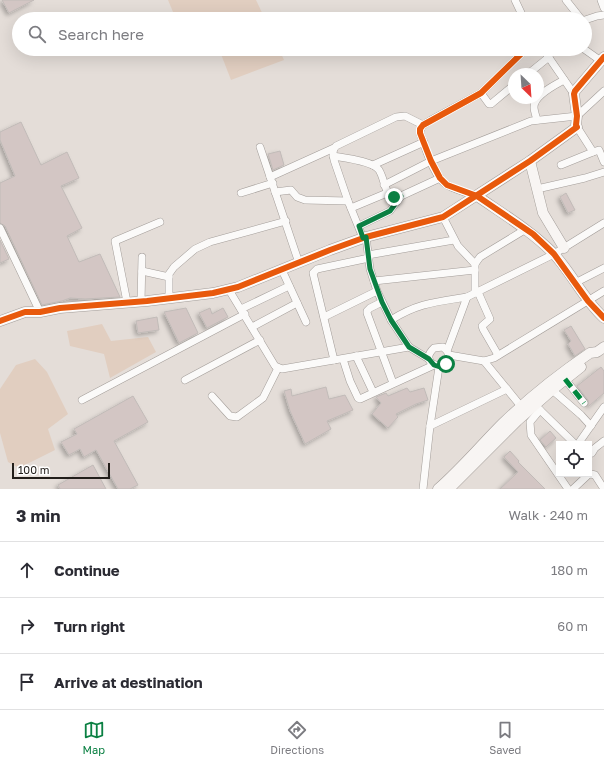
<!DOCTYPE html>
<meta charset="utf-8">
<style>
:root{--surface:#fff;--page:#f2f2f3;--text:#2b2b33;--muted:#7c7c81;--line:#e1e1e2;--accent:#0b8043}
body{margin:0;font-family:"Golos Text",sans-serif;background:var(--page);color:var(--text)}
.controls{position:absolute;right:12px;bottom:12px;display:grid;overflow:hidden;border-radius:0px;box-shadow:0 4px 16px #0002}
.controls button{width:36px;height:36px;display:grid;place-items:center;padding:0;border:0;border-bottom:1px solid var(--line);background:var(--surface);color:var(--text);font:20px sans-serif}
.compass{position:absolute;left:508px;top:68px;width:36px;height:36px;border-radius:50%;background:var(--surface);box-shadow:0 4px 16px #0002;rotate:155deg}
.scale{position:absolute;left:12px;bottom:10px;width:98px;box-sizing:border-box;padding-left:4px;border:2px solid #221e1a;border-top:0;font-size:11px;line-height:14px;white-space:nowrap;color:#221e1a;-webkit-text-stroke:3px #fff;paint-order:stroke}
.stop{position:absolute;width:12px;height:12px;margin:-9px;border:3px solid #0b8043;border-radius:50%;background:#fff}
.stop.end{background:#0b8043;border-color:#fff;box-shadow:0 1px 4px #0008}
.list{margin:0;padding:0;list-style:none}
h2{display:flex;justify-content:space-between;align-items:center;height:52px;margin:0;padding:0 16px;font-size:17px}
h2 small{font-size:13px;font-weight:400;color:var(--muted)}
.list li{display:grid;grid-template-columns:26px 1fr auto;gap:12px;align-items:center;box-sizing:border-box;height:56px;padding:0 16px;border-top:1px solid var(--line)}
.list b{display:block;font-size:15px;white-space:nowrap}
.list em{font-size:13px;font-style:normal;color:var(--muted)}
.icon{flex:none;width:22px;height:22px;fill:none;stroke:currentColor;stroke-width:2;stroke-linecap:round;stroke-linejoin:round}
.map{position:relative;flex:none;width:604px;height:489px;overflow:hidden}
.search{position:absolute;background:var(--surface);box-shadow:0 4px 16px #0002;left:12px;right:12px;top:12px;height:44px;display:flex;align-items:center;gap:10px;box-sizing:border-box;padding:0 14px;border-radius:22px;color:var(--muted);font-size:15px}
.sheet{height:220px;background:var(--surface)}
nav{display:flex;justify-content:space-around;align-items:center;box-sizing:border-box;height:56px;border-top:1px solid var(--line);background:var(--surface);font-size:11px;color:var(--muted)}
nav a{display:grid;justify-items:center;gap:2px}
nav .on{color:var(--accent)}
.map>svg:first-child{display:block}
.green{fill:#e1cec0}
.building{fill:#d3c6c4;stroke:#c1bbb8;filter:url(#shadow)}
.lines{fill:none;stroke-linecap:round;stroke-linejoin:round}
.street-casing{stroke:#a39d99;stroke-width:8}
.secondary-casing{stroke:#a39d99;stroke-width:11}
.street{stroke:#fbfaf9;stroke-width:7}
.secondary{stroke:#f8f5f3;stroke-width:10}
.quiet{stroke:#00873e;stroke-width:5;stroke-dasharray:10 5;stroke-linecap:butt}
.cycleway-casing{stroke:#fff;stroke-width:8}
.cycleway{stroke:#e8590c;stroke-width:6}
.route{stroke:#0b8043;stroke-width:5}
</style>
<div class="map">
<svg width="604" height="489" viewBox="0 0 604 489">
<defs>
<filter id="shadow"><feDropShadow dx="-2.5" dy="2.5" stdDeviation="2" flood-color="#0004"/></filter>
</defs>
<rect width="100%" height="100%" fill="#e4ddd8"/>
<g class="green">
<polygon points="168,0 256,0 265,19 176,19"/>
<polygon points="219,49 279,49 284,60 231,80"/>
<polygon points="102,324 111,341 148,337 156,352 110,378 104,354 70,346 67,331"/>
<polygon points="35,359 47,372 68,414 48,429 55,450 19,468 8,462 0,433 0,389 16,365"/>
</g>
<g class="building">
<polygon points="2,0 34,0 9,13"/>
<polygon points="21,122 41,165 67,152 79,178 61,186 82,228 67,236 79,262 100,254 120,297 85,299 70,298 62,301 42,305 5,226 0,223 0,183 15,176 0,140 0,132"/>
<polygon points="280,151 284,165 273,170 268,154"/>
<polygon points="566,193 575,210 568,213 560,197"/>
<polygon points="0,240 9,259 0,263"/>
<polygon points="186,308 198,333 179,343 164,312"/>
<polygon points="210,308 212,314 223,308 228,317 207,328 199,313"/>
<polygon points="157,317 159,330 138,333 136,321"/>
<polygon points="571,326 585,349 575,356 568,344 571,341 564,330"/>
<polygon points="601,367 604,371 604,393 589,406 588,400 577,386"/>
<polygon points="326,387 329,399 345,395 353,410 327,421 331,429 305,444 290,411 284,391 291,389 292,396"/>
<polygon points="407,388 410,392 424,388 428,400 416,404 396,414 398,417 388,428 372,414 381,403 376,397 386,393 388,396"/>
<polygon points="133,396 148,422 114,441 138,485 130,489 118,489 96,450 84,457 80,449 69,455 61,442 77,434 74,429"/>
<polygon points="550,431 556,438 546,447 540,440"/>
<polygon points="510,451 519,461 518,462 545,489 500,489 518,472 504,457"/>
<polygon points="93,465 106,489 60,489 58,485"/>
</g>
<g class="lines">
<g class="street-casing">
<g id="street">
<polyline points="515,0 524,19"/>
<polyline points="566,0 581,19"/>
<polyline points="601,0 604,8"/>
<polyline points="585,20 597,16 604,15"/>
<polyline points="543,49 574,94"/>
<polyline points="584,49 601,61"/>
<polyline points="528,74 549,57"/>
<polyline points="481,93 489,104 491,104 514,85"/>
<path d="M537,120c-1,-4 -3,-9 -3,-13 0,-12 21,-22 30,-27"/>
<polyline points="577,127 593,152 599,150 604,162"/>
<polyline points="260,147 299,263"/>
<path d="M333,156c11,2 40,5 46,14 5,8 5,18 11,26l4,1 7,-1 39,-18"/>
<polyline points="373,165 424,142"/>
<polyline points="561,165 593,152"/>
<polyline points="270,177 334,148"/>
<polyline points="384,185 431,161 531,121 577,116 604,91"/>
<polyline points="537,189 585,178 604,172"/>
<polyline points="275,192 291,190 297,197 305,200 348,201"/>
<polyline points="241,193 273,183"/>
<path d="M477,196c-10,-3 -21,-6 -30,-11 -14,-9 -21,-36 -27,-52 0,-7 5,-9 11,-13l50,-27 45,-44"/>
<polyline points="351,208 387,193"/>
<polyline points="443,217 458,246 475,264"/>
<polyline points="359,226 390,211 401,196"/>
<polyline points="0,228 40,312"/>
<polyline points="366,237 370,269 377,291 391,320 409,347 429,359"/>
<path d="M363,238l-15,-37 -14,-41c-1,-6 -2,-10 2,-14l60,-29 9,-1 18,9"/>
<polyline points="368,255 454,240"/>
<polyline points="282,270 306,322"/>
<polyline points="142,271 169,277"/>
<polyline points="374,281 475,270"/>
<polyline points="575,283 604,268"/>
<polyline points="229,290 275,366 282,369 409,347"/>
<polyline points="478,292 490,319 482,326 483,329 498,355"/>
<polyline points="475,293 475,264 480,257 526,229"/>
<polyline points="169,299 169,274 174,267 195,249 210,242 286,221"/>
<polyline points="127,302 115,241 160,222"/>
<polyline points="141,302 142,257"/>
<polyline points="382,302 370,308 367,311 367,313 393,383"/>
<polyline points="241,309 289,286"/>
<polyline points="324,317 377,291"/>
<path d="M391,320c27,-17 45,-18 76,-23"/>
<polyline points="252,327 297,303"/>
<path d="M447,351l-4,-4 -9,1c-20,19 25,27 13,3l20,-54 87,-43 50,-31"/>
<polyline points="449,355 484,361 494,358 604,291"/>
<polyline points="356,356 373,392"/>
<polyline points="343,359 350,381 358,398 360,399 434,365"/>
<polyline points="334,360 313,273 317,269 369,258"/>
<polyline points="484,361 524,410"/>
<polyline points="565,379 584,403"/>
<polyline points="185,380 260,340"/>
<polyline points="550,388 581,415 591,426"/>
<polyline points="212,396 230,416 237,417 263,398 278,368"/>
<polyline points="82,400 245,314"/>
<polyline points="537,407 575,444"/>
<polyline points="540,410 530,422 531,435 568,489"/>
<polyline points="430,426 507,389"/>
<polyline points="578,444 604,407"/>
<polyline points="592,453 595,448 604,441"/>
<polyline points="423,489 430,426 439,367"/>
<polyline points="573,489 588,475 591,474 595,475 604,489"/>
</g>
</g>
<g class="secondary-casing">
<g id="secondary">
<polyline points="530,161 543,213 564,248"/>
<path d="M477,196c26,18 53,34 76,57 19,20 30,46 51,65"/>
<polyline points="0,321 25,312 40,312 60,308 147,301 213,293 238,287 330,250 366,237 443,217 530,161 577,127 576,125 577,116 574,94 575,91 604,57"/>
<path d="M438,489c23,-20 43,-44 65,-66 27,-26 56,-49 87,-70l7,-1 7,-5"/>
<polyline points="449,489 517,421 552,390 581,367"/>
</g>
</g>
<use href="#street" class="street"/>
<use href="#secondary" class="secondary"/>
<polyline class="quiet" points="565,379 584,403"/>
<g class="cycleway-casing">
<g id="cycleway">
<polyline points="526,49 481,93 423,125 420,129 420,133 431,161 440,178 447,185 477,196 533,234 554,254 588,301 604,318"/>
<polyline points="0,321 25,312 40,312 60,308 147,301 213,293 238,287 330,250 366,237 443,217 530,161 577,127 576,125 577,116 574,94 575,91 604,57"/>
</g>
</g>
<use href="#cycleway" class="cycleway"/>
</g>
<g class="lines">
<polyline class="route" points="394,197 401,196 390,211 359,226 363,238 366,237 370,269 382,302 391,320 409,347 429,359 434,365 440,367 446,364"/>
</g>
</svg>
<div class="controls">
<button><svg class="icon" aria-label="locate" viewBox="0 0 24 24"><circle cx="12" cy="12" r="6"/><path d="M12 2v4M12 18v4M2 12h4M18 12h4"/></svg></button>
</div>
<svg class="compass" viewBox="-18 -18 36 36"><path d="M0-13l5 13h-10z" fill="#e53935"/><path d="M0 13l5-13h-10z" fill="#7c7c81"/></svg>
<div class="scale">100 m</div>
<div class="stop" style="left:446px;top:364px"></div>
<div class="stop end" style="left:394px;top:197px"></div>
<div class="search"><svg class="icon" aria-label="search" viewBox="0 0 24 24"><circle cx="10" cy="10" r="6"/><path d="M15 15l6 6"/></svg>Search here</div>
</div>
<section class="sheet">
<h2>3 min<small>Walk · 240 m</small></h2>
<ul class="list">
<li><svg class="icon" aria-label="ahead" viewBox="0 0 24 24"><path d="M12 20V5M6 11l6-6 6 6"/></svg><div><b>Continue</b></div><em>180 m</em></li>
<li><svg class="icon" aria-label="right" viewBox="0 0 24 24"><path d="M7 20v-9h11M14 6l5 5-5 5"/></svg><div><b>Turn right</b></div><em>60 m</em></li>
<li><svg class="icon" aria-label="arrive" viewBox="0 0 24 24"><path d="M6 21V4h12l-3 4 3 4H6"/></svg><div><b>Arrive at destination</b></div></li>
</ul>
</section>
<nav>
<a class="on"><svg class="icon" aria-label="map" viewBox="0 0 24 24"><path d="M3 6l6-2 6 2 6-2v14l-6 2-6-2-6 2zM9 4v14M15 6v14"/></svg>Map</a>
<a><svg class="icon" aria-label="directions" viewBox="0 0 24 24"><path d="M12 3l9 9-9 9-9-9zM9 14v-3h6M13 9l2 2-2 2"/></svg>Directions</a>
<a><svg class="icon" aria-label="saved" viewBox="0 0 24 24"><path d="M7 4h10v16l-5-4-5 4z"/></svg>Saved</a>
</nav>
